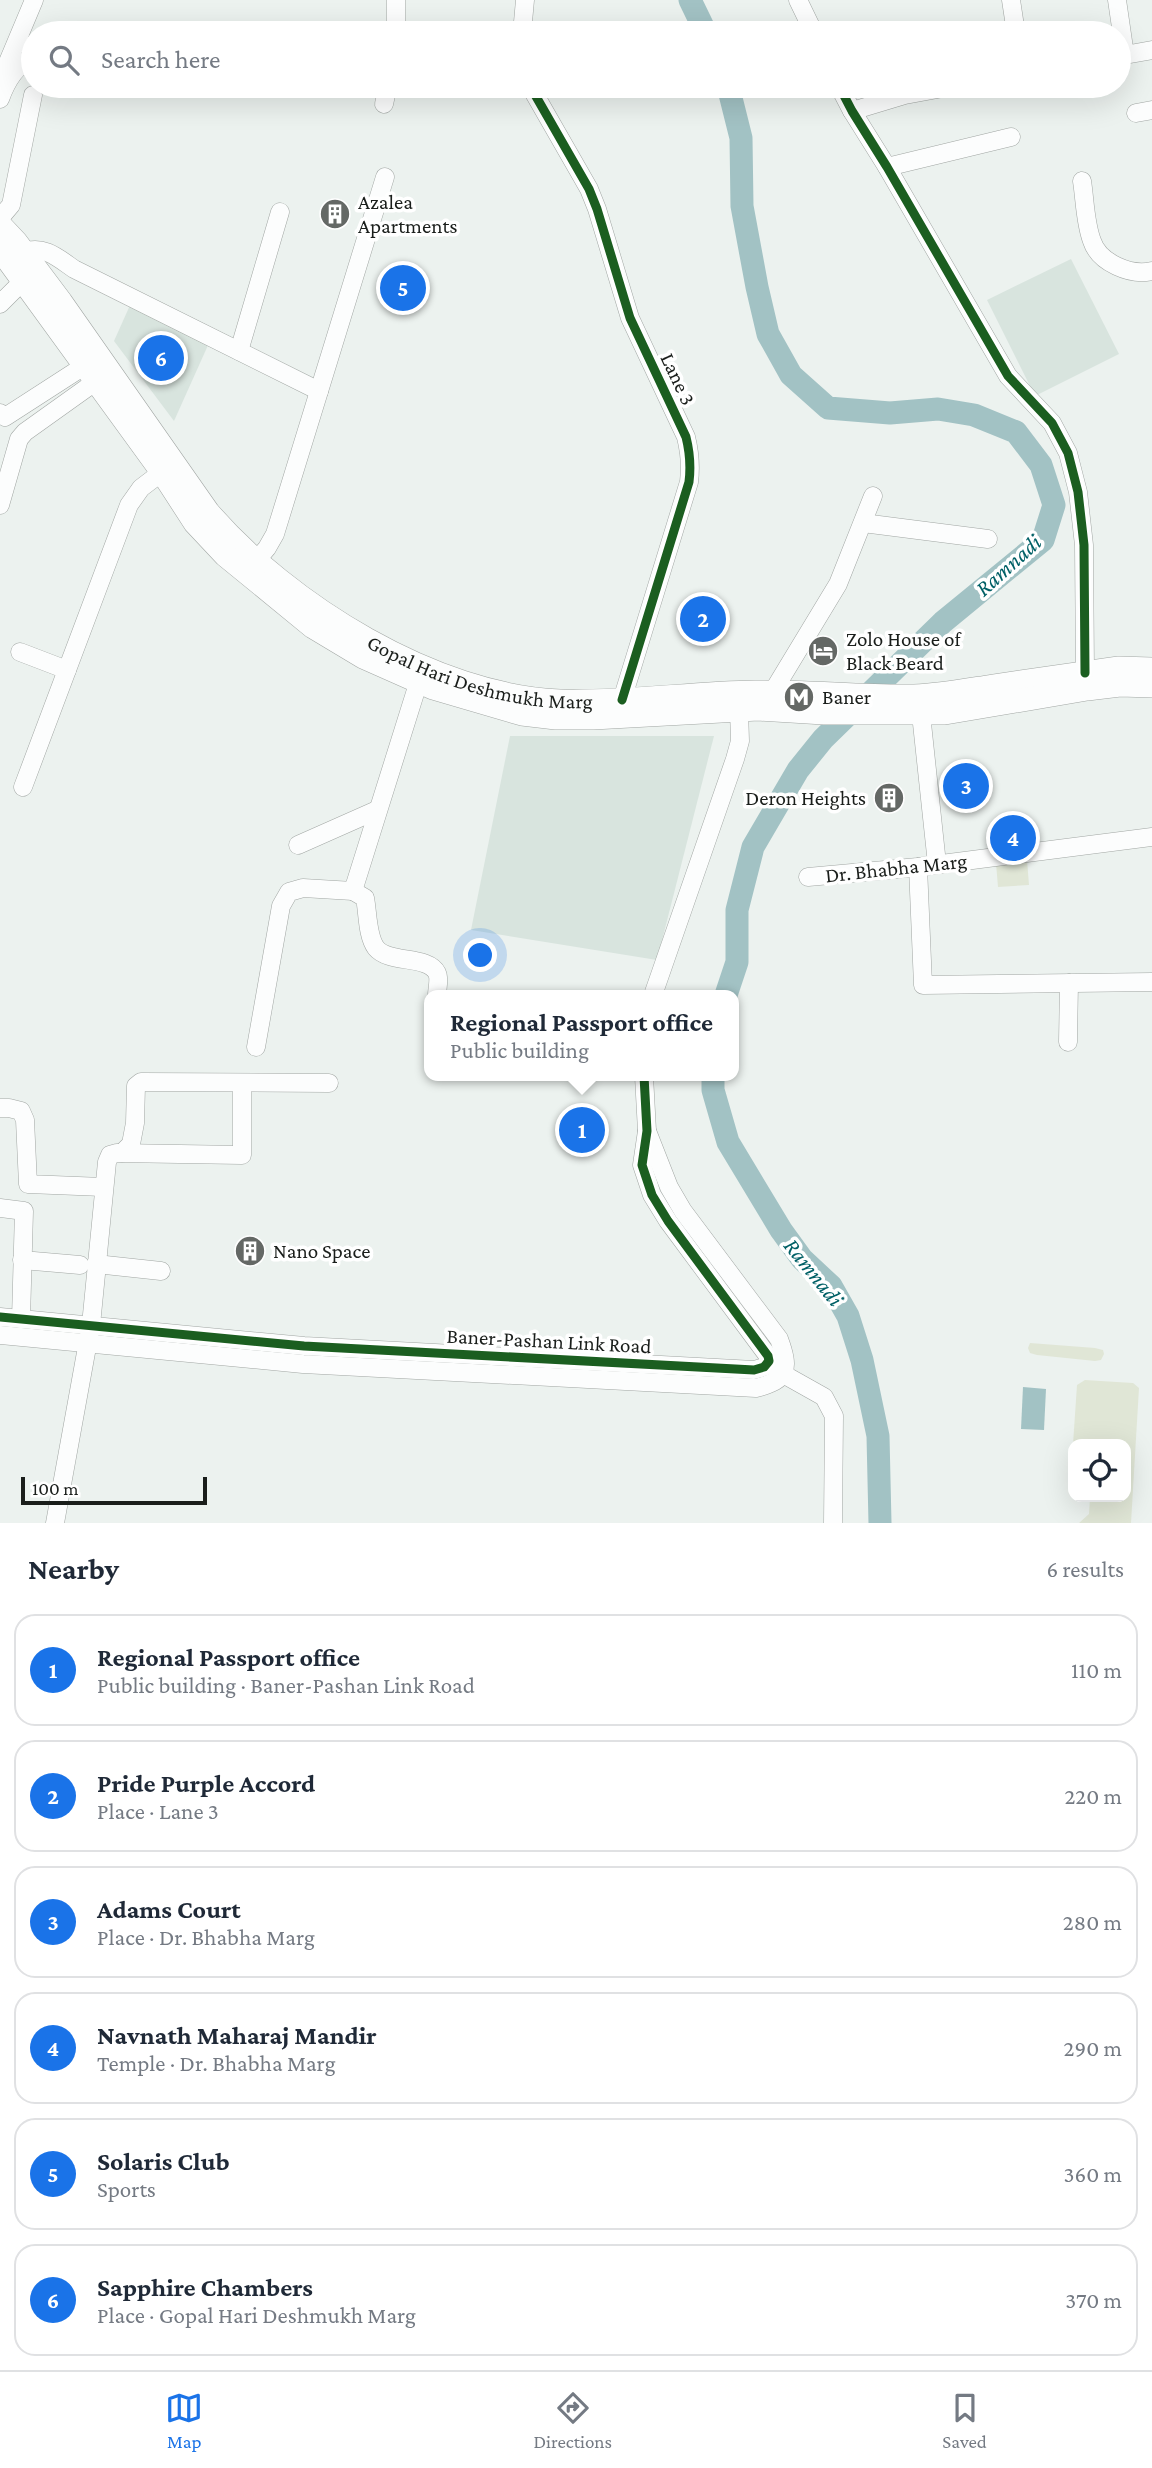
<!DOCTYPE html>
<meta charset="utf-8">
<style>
:root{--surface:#fff;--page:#f2f2f3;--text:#1f2937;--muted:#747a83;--line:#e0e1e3;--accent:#1a73e8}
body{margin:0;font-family:"Crimson Pro",serif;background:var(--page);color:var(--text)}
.controls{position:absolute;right:21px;bottom:21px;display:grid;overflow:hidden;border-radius:14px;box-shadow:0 7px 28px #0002}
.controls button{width:63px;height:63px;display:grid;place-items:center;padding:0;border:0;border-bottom:2px solid var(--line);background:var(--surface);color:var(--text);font:35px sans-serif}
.scale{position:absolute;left:21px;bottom:18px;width:186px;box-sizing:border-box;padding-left:7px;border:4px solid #1a1e1b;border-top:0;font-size:19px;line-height:24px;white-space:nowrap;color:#1a1e1b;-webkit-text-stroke:5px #fff;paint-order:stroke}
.you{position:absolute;left:481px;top:956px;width:24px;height:24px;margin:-18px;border:5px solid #fff;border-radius:50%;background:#1a73e8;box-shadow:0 0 0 10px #1a73e833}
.badge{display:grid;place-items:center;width:46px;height:46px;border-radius:50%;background:var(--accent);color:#fff;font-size:23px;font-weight:700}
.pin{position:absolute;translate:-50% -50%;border:4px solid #fff;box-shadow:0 2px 7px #0006}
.popup{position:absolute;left:424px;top:990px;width:315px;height:91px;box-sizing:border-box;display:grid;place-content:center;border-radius:14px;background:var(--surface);filter:drop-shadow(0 2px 5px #0005);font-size:23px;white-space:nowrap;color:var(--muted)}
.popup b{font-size:26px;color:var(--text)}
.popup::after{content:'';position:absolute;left:50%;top:100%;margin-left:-14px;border:14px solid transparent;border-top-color:var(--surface)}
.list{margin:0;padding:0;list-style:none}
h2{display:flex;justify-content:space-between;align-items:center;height:91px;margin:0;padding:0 28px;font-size:30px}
h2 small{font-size:23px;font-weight:400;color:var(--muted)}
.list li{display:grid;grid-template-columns:46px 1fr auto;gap:21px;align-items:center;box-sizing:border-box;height:112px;margin:0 14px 14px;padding:0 14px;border:2px solid var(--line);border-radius:21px}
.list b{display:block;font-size:26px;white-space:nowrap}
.list p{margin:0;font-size:23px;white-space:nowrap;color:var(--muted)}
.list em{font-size:23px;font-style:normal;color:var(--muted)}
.icon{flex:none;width:38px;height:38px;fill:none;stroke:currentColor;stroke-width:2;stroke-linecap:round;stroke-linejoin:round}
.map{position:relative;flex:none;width:1152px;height:1523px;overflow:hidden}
.search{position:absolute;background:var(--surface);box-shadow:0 7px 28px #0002;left:21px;right:21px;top:21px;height:77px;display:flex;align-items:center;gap:18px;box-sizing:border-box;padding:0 24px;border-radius:38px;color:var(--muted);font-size:26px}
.sheet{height:847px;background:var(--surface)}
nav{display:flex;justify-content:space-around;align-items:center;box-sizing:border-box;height:98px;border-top:2px solid var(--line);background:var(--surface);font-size:19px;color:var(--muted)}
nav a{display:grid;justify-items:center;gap:4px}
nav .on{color:var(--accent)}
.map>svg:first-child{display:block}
.built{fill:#d8e4de}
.green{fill:#e0e6d6}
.water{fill:#a2c2c4}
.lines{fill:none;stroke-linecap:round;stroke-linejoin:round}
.river{stroke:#a2c2c4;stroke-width:23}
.minor-casing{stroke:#a1a6a3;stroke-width:19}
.major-casing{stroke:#a1a6a3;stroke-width:24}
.minor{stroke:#fcfdfd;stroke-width:18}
.major{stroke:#fcfdfd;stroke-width:23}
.cycleway-casing{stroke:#fff;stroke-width:13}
.cycleway{stroke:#1b5e20;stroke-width:9}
.labels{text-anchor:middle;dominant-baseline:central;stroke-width:7;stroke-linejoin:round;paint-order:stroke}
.poi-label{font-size:21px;fill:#1a1e1b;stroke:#fff;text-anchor:start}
.street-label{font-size:21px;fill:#1a1e1b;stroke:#fff}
.water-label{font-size:23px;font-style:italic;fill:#006066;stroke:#fff}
</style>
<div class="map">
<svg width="1152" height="1523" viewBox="0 0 1152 1523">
<rect width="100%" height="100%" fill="#ecf2ef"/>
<g class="built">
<polygon points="1071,259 1119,354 1035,396 987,300"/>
<polygon points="131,303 209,343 174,421 114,341"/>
<polygon points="510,736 714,736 657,960 471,930"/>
</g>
<g class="green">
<polygon points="1027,860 1029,885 998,887 996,863"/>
<polygon points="1030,1343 1095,1348 1103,1350 1104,1354 1101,1360 1095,1361 1037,1355 1030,1353 1028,1348"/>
<polygon points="1085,1380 1133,1383 1139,1388 1131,1523 1079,1523 1089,1514 1090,1497 1126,1497 1126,1444 1073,1444 1073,1461 1072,1459 1077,1385"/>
</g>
<polygon class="water" points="1023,1387 1046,1389 1044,1430 1021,1429"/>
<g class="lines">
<g class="river">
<polyline points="690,0 706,33"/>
<polyline points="726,995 737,962 737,910 753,847 798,770 823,739 943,622 1043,540 1054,505 1041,465 1016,432 974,415 938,409 890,413 828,408 791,375 768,334 757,287 742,206 741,138 728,86"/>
<polyline points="713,1076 713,1090 728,1142 781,1230 802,1259 831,1286 848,1316 862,1360 878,1436 880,1523"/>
</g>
<g class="minor-casing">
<g id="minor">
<polyline points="798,0 814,33"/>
<polyline points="1011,0 1016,33"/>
<polyline points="1117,0 1125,55"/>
<polyline points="396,33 396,0"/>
<polyline points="522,33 525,0"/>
<polyline points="1119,56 1152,50"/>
<polyline points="6,82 8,62 34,0"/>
<path d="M530,86l59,103 8,20 33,109 56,119c4,16 5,29 3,45l-67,218"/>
<polyline points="839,86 852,111 887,167 1008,376 1052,423 1068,453 1078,492 1084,545 1085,673"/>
<path d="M0,99c6,-17 16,-34 33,-42"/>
<polyline points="384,104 388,86"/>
<polyline points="852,111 905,95 954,86"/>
<polyline points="1136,113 1152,110"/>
<polyline points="887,167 1011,137"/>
<path d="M1082,181c3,19 3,42 10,60 7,22 39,35 60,30"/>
<polyline points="0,218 11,205 33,95"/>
<path d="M24,252c20,-7 34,6 50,17l245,122"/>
<polyline points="0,304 23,281"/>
<polyline points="239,351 280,212"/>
<polyline points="0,413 5,417 84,366"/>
<polyline points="0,505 19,439 25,432 95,382"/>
<polyline points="863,523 988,539"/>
<polyline points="256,561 267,548 275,534 385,177"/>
<polyline points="20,652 67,670"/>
<polyline points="772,693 838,584 873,496"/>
<polyline points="921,714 937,864"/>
<polyline points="23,787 129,505 141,488 162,472"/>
<polyline points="298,845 377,810"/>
<polyline points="918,867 923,985 1152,982"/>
<polyline points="808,877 918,867 1152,837"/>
<path d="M353,891l12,7c3,15 2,38 11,50 13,16 52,7 61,25 3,6 0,16 0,22"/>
<polyline points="653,995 735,759 740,741 739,710"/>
<polyline points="1068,1042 1069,983"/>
<polyline points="256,1047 281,906 289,892 303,888 353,891 422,671"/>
<polyline points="0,1108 9,1108 21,1111 25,1120 28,1184 103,1187"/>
<polyline points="122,1153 131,1144 135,1123 136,1086 141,1082 329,1083"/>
<polyline points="0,1208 24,1211 21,1319"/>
<polyline points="22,1260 80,1265"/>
<polyline points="96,1264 161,1271"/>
<polyline points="0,1317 304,1346 754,1370 764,1367 769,1361 768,1356 668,1221 652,1195 642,1165 647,1131 644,1076"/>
<path d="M0,1335l303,29 453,24c32,-8 34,-19 23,-49l-96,-128 -14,-24 -22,-56"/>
<polyline points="775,1367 783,1374 824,1397 834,1416 833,1523"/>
<polyline points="55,1523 91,1325 107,1162 110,1155 117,1153 242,1155 242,1083"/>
</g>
</g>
<g class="major-casing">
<g id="major">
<path id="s1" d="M0,225l16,17 45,60 147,210c80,93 227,184 352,189 65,2 130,-8 195,-9 53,-1 106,5 159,4 27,-1 53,-6 79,-10 42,-6 84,-12 126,-18l33,1"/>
<polyline points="0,249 162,472 195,523 225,555 313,627 363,657 433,688 522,714 556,718 593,718 758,709 824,713 945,713 1087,689 1120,685 1152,686"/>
</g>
</g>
<use href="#minor" class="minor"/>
<use href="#major" class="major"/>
<g class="cycleway-casing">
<g id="cycleway">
<path d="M530,86l59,103 8,20 33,109 56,119c4,16 5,29 3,45l-67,218"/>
<polyline points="839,86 852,111 887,167 1008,376 1052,423 1068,453 1078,492 1084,545 1085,673"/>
<polyline points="0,1317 304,1346 754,1370 764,1367 769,1361 768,1356 668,1221 652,1195 642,1165 647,1131 644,1076"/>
</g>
</g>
<use href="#cycleway" class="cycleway"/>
</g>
<defs>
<g id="building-disc" transform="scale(1.575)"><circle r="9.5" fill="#646865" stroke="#fff"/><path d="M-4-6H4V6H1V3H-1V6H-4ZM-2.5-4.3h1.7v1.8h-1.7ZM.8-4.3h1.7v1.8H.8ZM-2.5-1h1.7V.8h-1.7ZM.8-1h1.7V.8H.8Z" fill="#fff"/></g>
<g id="hotel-disc" transform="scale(1.575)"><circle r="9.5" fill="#646865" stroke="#fff"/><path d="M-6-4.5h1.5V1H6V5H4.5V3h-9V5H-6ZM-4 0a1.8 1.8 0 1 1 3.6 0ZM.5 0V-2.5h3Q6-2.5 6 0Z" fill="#fff"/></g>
<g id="metro-disc" transform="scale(1.575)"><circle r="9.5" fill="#646865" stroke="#fff"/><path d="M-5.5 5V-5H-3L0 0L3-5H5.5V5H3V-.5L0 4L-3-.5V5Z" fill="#fff"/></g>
</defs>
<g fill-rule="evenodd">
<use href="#building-disc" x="335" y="214"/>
<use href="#hotel-disc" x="823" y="651"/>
<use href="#metro-disc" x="799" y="697"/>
<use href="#building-disc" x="889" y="798"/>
<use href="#building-disc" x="250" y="1251"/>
</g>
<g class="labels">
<g class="poi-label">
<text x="358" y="202">Azalea<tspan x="358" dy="24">Apartments</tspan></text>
<text x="846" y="639">Zolo House of<tspan x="846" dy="24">Black Beard</tspan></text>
<text x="822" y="697">Baner</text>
<text x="866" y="798" text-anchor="end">Deron Heights</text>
<text x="273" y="1251">Nano Space</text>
</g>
<g class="street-label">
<text transform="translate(678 379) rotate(65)">Lane 3</text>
<text stroke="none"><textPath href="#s1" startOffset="679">Gopal Hari Deshmukh Marg</textPath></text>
<text transform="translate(896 868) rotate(-6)">Dr. Bhabha Marg</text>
<text transform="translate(549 1341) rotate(3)">Baner-Pashan Link Road</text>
</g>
<g class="water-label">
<text transform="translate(1008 565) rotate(-42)">Ramnadi</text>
<text transform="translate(814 1272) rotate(51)">Ramnadi</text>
</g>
</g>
</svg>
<div class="controls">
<button><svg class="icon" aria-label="locate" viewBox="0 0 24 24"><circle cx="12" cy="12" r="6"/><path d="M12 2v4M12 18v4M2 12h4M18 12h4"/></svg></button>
</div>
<div class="scale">100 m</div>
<div class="you"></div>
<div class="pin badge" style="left:582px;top:1130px">1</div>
<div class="popup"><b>Regional Passport office</b>Public building</div>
<div class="pin badge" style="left:703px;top:619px">2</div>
<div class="pin badge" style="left:966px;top:786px">3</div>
<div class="pin badge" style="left:1013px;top:838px">4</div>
<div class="pin badge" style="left:403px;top:288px">5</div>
<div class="pin badge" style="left:161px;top:358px">6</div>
<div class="search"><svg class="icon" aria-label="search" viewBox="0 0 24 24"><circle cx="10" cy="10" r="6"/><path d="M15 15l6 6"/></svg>Search here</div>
</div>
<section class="sheet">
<h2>Nearby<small>6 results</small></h2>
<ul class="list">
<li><span class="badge">1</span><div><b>Regional Passport office</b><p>Public building · Baner-Pashan Link Road</p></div><em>110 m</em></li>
<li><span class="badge">2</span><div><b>Pride Purple Accord</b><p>Place · Lane 3</p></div><em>220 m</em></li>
<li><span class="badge">3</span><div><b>Adams Court</b><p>Place · Dr. Bhabha Marg</p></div><em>280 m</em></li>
<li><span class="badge">4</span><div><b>Navnath Maharaj Mandir</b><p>Temple · Dr. Bhabha Marg</p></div><em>290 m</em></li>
<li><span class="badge">5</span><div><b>Solaris Club</b><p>Sports</p></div><em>360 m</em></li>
<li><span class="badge">6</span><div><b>Sapphire Chambers</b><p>Place · Gopal Hari Deshmukh Marg</p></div><em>370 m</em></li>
</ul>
</section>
<nav>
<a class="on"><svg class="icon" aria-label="map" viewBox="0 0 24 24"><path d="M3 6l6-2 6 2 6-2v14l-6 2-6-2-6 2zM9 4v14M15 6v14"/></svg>Map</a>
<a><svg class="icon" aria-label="directions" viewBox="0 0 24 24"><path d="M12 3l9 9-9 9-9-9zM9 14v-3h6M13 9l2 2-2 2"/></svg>Directions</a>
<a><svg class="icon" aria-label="saved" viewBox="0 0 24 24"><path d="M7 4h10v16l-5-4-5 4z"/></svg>Saved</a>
</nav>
